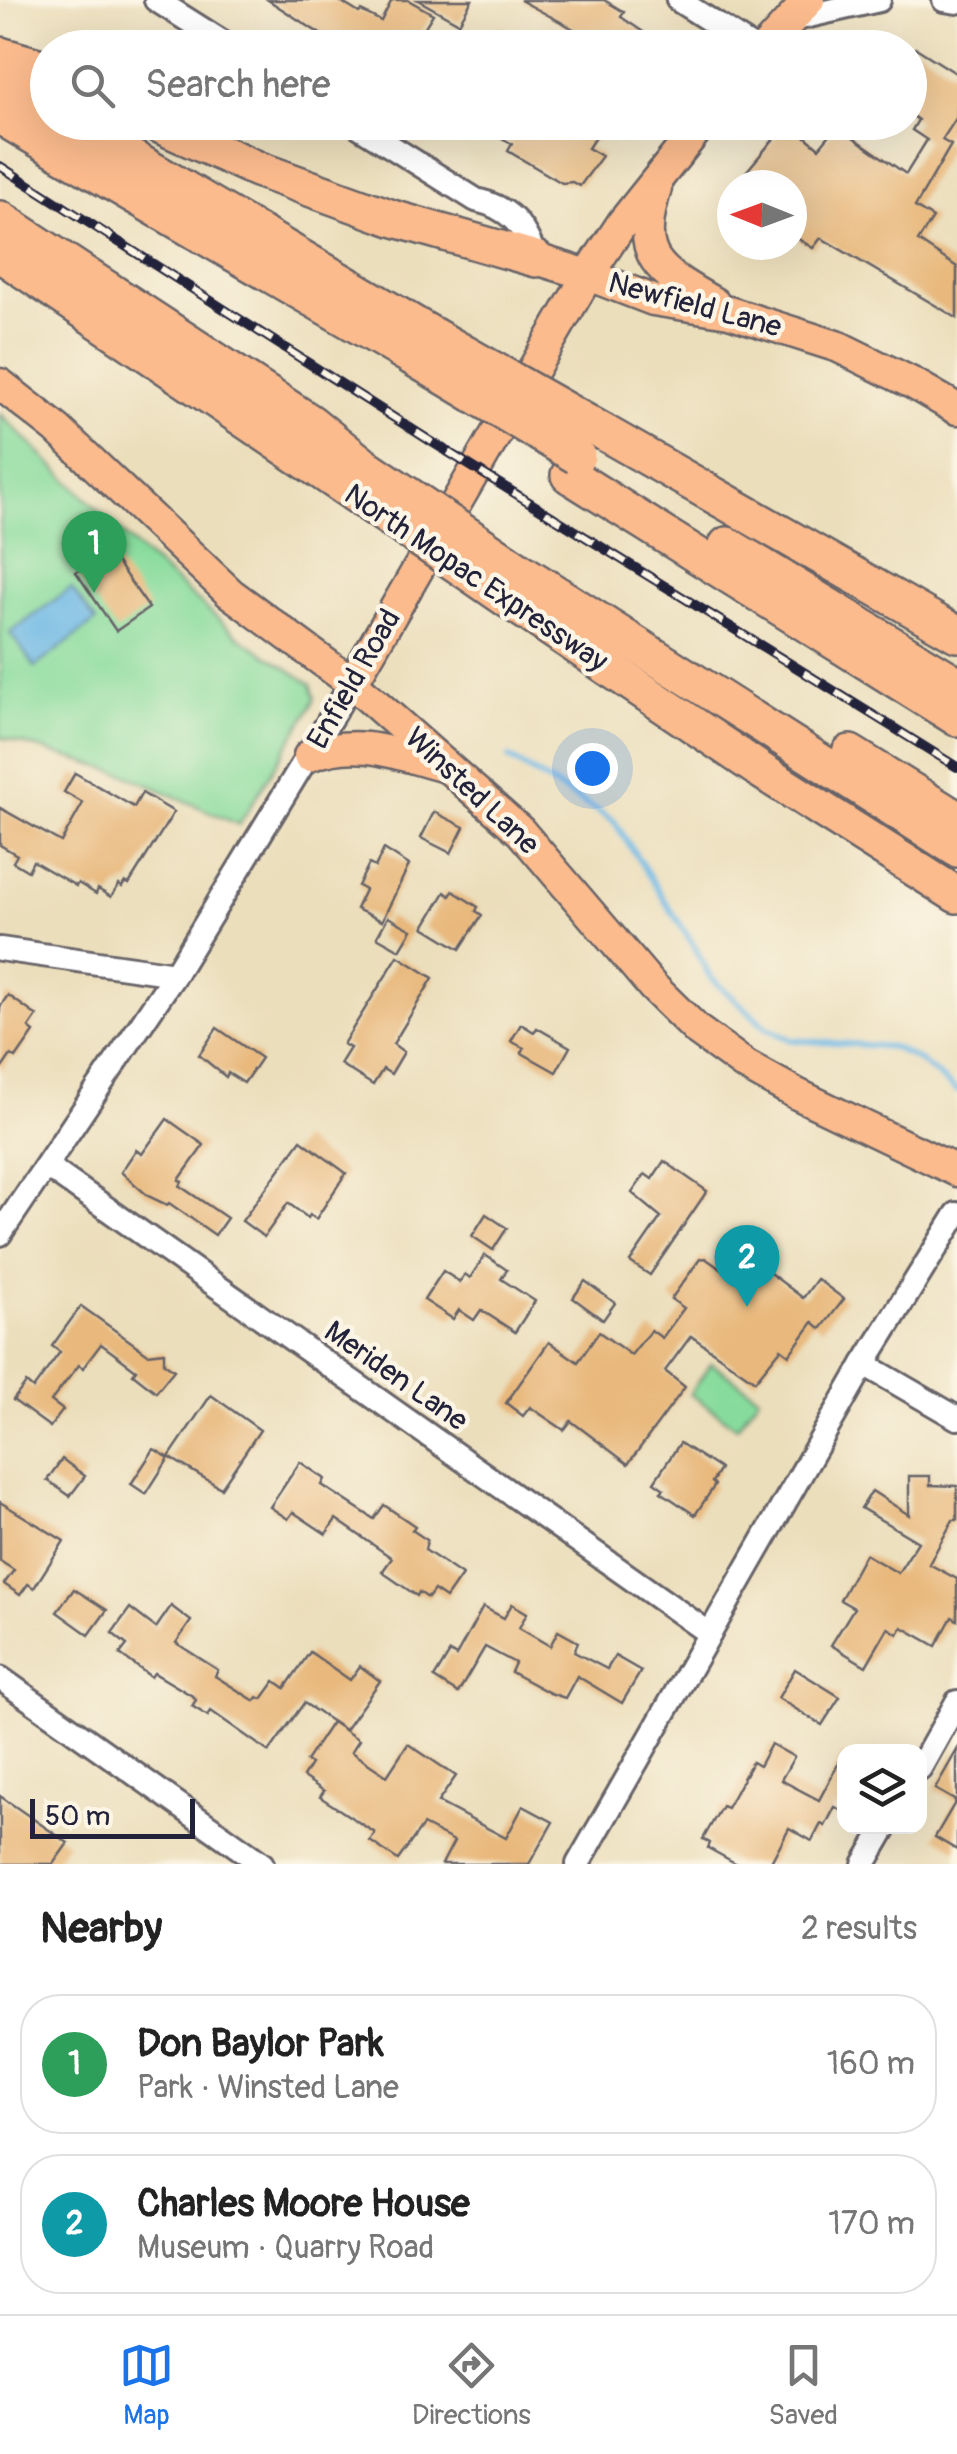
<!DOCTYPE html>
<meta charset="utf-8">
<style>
:root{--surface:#fff;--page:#f2f2f2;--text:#222;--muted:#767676;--line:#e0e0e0;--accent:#1a73e8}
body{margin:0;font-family:Pangolin,sans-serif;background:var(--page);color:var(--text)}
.controls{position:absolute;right:30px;bottom:30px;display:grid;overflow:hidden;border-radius:20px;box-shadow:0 10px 40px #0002}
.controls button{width:90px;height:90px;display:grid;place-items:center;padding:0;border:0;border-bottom:2px solid var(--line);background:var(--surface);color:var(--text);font:50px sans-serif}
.compass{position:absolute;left:717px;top:170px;width:90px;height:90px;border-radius:50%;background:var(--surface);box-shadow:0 10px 40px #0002;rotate:271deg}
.scale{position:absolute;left:30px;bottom:25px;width:165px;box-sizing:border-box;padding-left:10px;border:5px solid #22223b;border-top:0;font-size:28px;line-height:35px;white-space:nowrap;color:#22223b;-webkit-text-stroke:8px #fcf5e5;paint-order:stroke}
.you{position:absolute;left:592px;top:768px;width:35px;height:35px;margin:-25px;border:8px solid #fff;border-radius:50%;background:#1a73e8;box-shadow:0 0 0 15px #1a73e833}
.badge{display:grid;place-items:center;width:65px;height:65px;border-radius:50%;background:var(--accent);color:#fff;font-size:32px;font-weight:700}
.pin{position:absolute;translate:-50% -82px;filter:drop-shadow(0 2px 5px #0008)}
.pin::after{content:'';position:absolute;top:52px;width:35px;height:30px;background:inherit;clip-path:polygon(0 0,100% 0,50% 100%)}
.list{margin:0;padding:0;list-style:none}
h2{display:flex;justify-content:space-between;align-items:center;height:130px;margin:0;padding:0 40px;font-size:42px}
h2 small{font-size:32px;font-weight:400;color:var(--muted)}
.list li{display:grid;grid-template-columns:65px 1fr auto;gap:30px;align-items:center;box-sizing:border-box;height:140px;margin:0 20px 20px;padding:0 20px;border:2px solid var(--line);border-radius:40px}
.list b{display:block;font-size:38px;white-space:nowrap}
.list p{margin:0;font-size:32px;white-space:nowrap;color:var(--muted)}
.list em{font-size:32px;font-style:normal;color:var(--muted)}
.icon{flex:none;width:55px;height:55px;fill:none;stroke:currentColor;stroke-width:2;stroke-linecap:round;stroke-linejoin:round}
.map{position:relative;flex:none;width:957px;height:1864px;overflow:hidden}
.search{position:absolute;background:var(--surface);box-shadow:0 10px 40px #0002;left:30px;right:30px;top:30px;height:110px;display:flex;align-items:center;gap:25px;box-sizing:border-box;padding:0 35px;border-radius:55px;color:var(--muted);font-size:38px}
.sheet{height:450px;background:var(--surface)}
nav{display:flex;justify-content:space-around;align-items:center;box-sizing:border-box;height:140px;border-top:2px solid var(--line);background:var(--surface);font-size:28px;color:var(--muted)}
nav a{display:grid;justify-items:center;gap:5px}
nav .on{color:var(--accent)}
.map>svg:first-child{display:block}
.green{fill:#87db9c;stroke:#547e6c;stroke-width:2.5}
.water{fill:#6cb8e5;stroke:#476d90;stroke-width:2.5}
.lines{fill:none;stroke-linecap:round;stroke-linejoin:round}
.stream{stroke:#6cb8e5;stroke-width:6}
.building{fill:#e8b87b}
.minor-casing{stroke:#686468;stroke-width:28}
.major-casing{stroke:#686468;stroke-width:35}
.highway-casing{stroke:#686468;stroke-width:40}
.minor{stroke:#fff;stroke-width:22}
.major{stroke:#fbbb8d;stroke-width:30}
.highway{stroke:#fbbb8d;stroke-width:35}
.rail-casing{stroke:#22223b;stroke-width:10}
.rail{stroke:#fcf5e5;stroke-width:6;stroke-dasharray:19;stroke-linecap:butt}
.highway-bridge-casing{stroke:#686468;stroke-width:40;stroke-linecap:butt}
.highway-bridge{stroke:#fbbb8d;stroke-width:35}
.labels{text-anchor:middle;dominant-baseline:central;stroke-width:9;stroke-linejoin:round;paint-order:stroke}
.street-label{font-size:30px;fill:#22223b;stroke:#fcf5e5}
</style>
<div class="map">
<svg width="957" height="1864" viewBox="0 0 957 1864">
<rect width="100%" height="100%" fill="#fcf5e5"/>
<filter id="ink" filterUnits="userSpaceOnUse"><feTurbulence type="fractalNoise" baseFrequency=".01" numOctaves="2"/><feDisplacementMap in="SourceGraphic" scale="20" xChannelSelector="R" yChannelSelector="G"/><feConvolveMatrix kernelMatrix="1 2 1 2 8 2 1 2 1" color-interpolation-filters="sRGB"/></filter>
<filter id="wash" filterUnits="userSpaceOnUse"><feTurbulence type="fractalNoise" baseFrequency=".0048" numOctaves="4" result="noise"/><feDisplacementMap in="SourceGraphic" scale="40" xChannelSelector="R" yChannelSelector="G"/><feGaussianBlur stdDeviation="2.25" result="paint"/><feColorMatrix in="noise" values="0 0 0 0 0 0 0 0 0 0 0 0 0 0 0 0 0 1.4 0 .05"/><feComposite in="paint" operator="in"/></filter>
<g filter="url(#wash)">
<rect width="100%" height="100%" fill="#ebdebb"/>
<g class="green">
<polygon points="0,414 139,550 239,637 311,684 315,698 310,709 239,825 127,775 0,737"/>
<polygon points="711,1363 759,1396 737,1427 690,1394"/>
</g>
<polygon class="water" points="71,588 96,621 35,667 10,633"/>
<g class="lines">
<polyline class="stream" points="509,758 614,821 694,946 710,977 768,1029 792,1040 893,1047 920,1061 957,1091"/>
</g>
<g id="blocks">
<g class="building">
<polygon points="268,0 338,0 359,13 361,11 381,21 392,0 408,0 433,14 412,48 342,48"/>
<polygon points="418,0 472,0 459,23"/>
<polygon points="520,0 604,0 624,12 621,17 667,48 609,48"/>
<polygon points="498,27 538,48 488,48"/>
<polygon points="916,48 957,74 957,117 942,140 951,145 915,207 933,218 918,241 957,267 957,318 821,238 813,248 792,235 792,185 735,185 788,122 819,148 837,126 906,174 927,140 912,130 918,120 910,114 910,58"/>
<polygon points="475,122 605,122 588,148 602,156 580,186 572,182 562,183 508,151 512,144"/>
<polygon points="108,550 149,608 116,631 76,572"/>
<polygon points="75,773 134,807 142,793 174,812 129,884 125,882 122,887 119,885 111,897 98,889 96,894 78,883 76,886 33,861 28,871 13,862 17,855 0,845 0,808 61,842 83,803 64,792"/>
<polygon points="434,812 464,827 451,853 421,838"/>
<polygon points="384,849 409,865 382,921 356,909 365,890 358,886 369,864 375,867"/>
<polygon points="453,891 478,907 476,911 482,915 460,949 424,927 445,892 450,896"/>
<polygon points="388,917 412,930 400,950 377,937"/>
<polygon points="398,956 433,978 393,1044 404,1052 391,1074 383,1069 373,1085 340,1064 350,1048 343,1044"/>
<polygon points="8,995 37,1016 29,1028 34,1032 16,1058 11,1055 0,1071 0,1007"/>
<polygon points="521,1024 534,1032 537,1028 570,1047 556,1072 522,1053 524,1048 511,1041"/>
<polygon points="217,1028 261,1058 244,1083 228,1073 226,1077 199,1055"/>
<polygon points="167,1119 204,1145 179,1180 182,1182 180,1186 227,1218 215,1235 169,1203 167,1205 148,1196 121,1172 136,1150 142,1154"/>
<polygon points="301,1140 346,1173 316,1219 310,1215 308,1218 288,1203 264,1237 242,1221"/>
<polygon points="664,1161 707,1191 650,1275 630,1262 661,1217 632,1193 645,1174 652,1179"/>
<polygon points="486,1214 507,1228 493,1250 472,1236"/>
<polygon points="485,1255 507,1270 501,1279 535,1301 515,1332 481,1310 474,1320 459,1310 453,1319 424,1300 443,1271 460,1282 465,1274 470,1278"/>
<polygon points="705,1258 735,1279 750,1258 803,1298 817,1279 844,1299 821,1329 813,1322 789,1355 781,1349 755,1381 691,1336 665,1371 685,1387 628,1464 571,1421 564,1430 530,1407 523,1416 506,1403 549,1342 578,1362 599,1332 631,1355 651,1330 662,1338 684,1308 671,1299 700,1259"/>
<polygon points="585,1281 615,1303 603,1320 573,1298"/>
<polygon points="81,1306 148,1354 164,1352 164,1363 174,1370 156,1392 133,1374 136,1370 101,1344 83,1368 79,1365 51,1401 63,1410 50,1427 13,1400 26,1383 33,1389 60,1352 52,1346"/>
<polygon points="211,1395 260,1430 221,1488 169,1457"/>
<polygon points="680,1443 720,1469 712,1482 715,1485 695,1515 661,1492 664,1489 654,1482"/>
<polygon points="154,1449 169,1458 146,1494 131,1484"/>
<polygon points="62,1459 85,1476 70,1496 47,1480"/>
<polygon points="300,1462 325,1479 322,1485 374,1519 384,1505 415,1526 412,1530 427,1540 425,1550 462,1575 446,1598 434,1590 428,1598 419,1592 417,1596 382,1572 392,1558 336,1519 326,1534 293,1512 288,1519 270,1507"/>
<polygon points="909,1476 930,1476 930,1485 957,1486 957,1520 953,1520 929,1564 957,1579 957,1620 952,1617 936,1646 902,1627 898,1634 888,1628 866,1666 831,1645 854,1608 840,1600 865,1554 898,1573 918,1542 861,1508 872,1491 909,1515"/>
<polygon points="0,1502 64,1541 34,1588 28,1584 20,1595 4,1584 14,1570 0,1561"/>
<polygon points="74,1589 107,1610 89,1635 57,1612"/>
<polygon points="512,1604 527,1613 519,1628 550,1646 558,1631 578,1642 574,1652 607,1669 615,1656 641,1671 622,1703 577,1676 565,1698 550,1693 511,1672 515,1663 485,1647 458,1693 434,1678 450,1652 456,1656 483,1607 504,1618"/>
<polygon points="171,1606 191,1621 176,1643 218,1670 215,1676 255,1701 258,1697 262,1699 275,1681 285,1688 310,1652 350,1680 360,1666 380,1681 345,1730 304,1703 269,1752 211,1711 208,1716 192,1706 196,1700 194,1697 154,1673 151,1677 120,1654 127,1645 112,1633 130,1608 156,1628"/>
<polygon points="795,1669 840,1697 822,1725 778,1698"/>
<polygon points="332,1722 359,1740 351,1752 387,1776 408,1744 456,1776 438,1802 506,1838 523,1806 553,1822 529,1864 442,1864 454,1841 423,1825 398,1860 370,1841 375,1833 320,1797 324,1791 303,1777 311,1764 306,1761"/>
<polygon points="771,1744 794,1757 781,1780 819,1800 844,1753 844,1812 835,1807 825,1826 821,1824 812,1841 789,1828 770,1864 737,1864 708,1848 710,1843 703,1839 722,1806 727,1808 752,1762 759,1766"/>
<polygon points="957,1750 957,1850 935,1837 956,1801 935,1789"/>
<polygon points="0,1796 68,1843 53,1864 0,1864"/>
</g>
</g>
</g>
<g filter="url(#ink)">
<use href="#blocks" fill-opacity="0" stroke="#686468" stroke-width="2.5"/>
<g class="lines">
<g class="minor-casing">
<g id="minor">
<polyline points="156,0 232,48"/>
<polyline points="678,0 753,48"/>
<polyline points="944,0 957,2"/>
<polyline points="791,20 879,0"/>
<path d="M352,122l124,78c35,8 48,26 60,59"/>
<polyline points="0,949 175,974"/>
<polyline points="48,1167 710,1634"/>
<polyline points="0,1234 175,974 352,683"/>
<polyline points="864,1364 957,1418"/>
<polyline points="0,1678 262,1864"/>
<polyline points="920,1768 957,1702"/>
<polyline points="578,1864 864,1364 957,1214"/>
<polyline points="864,1864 886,1826"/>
</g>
</g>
<g class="major-casing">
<g id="major">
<polyline points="765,48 809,0"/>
<path d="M656,188c-21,69 -1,81 58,115"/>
<polyline points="536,259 588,275 653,300 729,312 839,347 914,384 957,409"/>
<polyline points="0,384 57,429 230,593 352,683 520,831 653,987 698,1031 745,1065 797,1094 957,1171"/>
<polyline points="352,683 588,275 623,222 703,122"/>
<path d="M309,756c48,-19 85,-3 133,10"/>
</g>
</g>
<g class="highway-casing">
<g id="highway">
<polyline points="0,55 48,69"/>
<polyline points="0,79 48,108"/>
<path d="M0,116c136,82 275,160 412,241"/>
<polyline points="71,122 432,335"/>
<polyline points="153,122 257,169 392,218 536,259"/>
<polyline points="0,219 311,423 362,464"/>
<polyline points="0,254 353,493"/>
<polyline points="605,433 957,634"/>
<polyline points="569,475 957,718"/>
<polyline points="727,545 957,684"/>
<polyline points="522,572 957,849"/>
<polyline points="510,601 763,772 957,895"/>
<polyline points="850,753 957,819"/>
</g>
</g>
<use href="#minor" class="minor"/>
<use href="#major" class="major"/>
<use href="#highway" class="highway"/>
<g class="rail-casing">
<polyline id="rail" points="0,166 432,442 957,767"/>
</g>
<use href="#rail" class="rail"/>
<g class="highway-bridge-casing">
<g id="highway-bridge">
<polyline points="432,335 605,433"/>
<polyline points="412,357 577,456"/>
<polyline points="362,464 522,572"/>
<polyline points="353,493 510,601"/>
</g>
</g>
<use href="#highway-bridge" class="highway-bridge"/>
</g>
</g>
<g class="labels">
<g class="street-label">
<text transform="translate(695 305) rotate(15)">Newfield Lane</text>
<text transform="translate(476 578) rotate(34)">North Mopac Expressway</text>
<text transform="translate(354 679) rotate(-60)">Enfield Road</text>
<text transform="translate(472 791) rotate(43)">Winsted Lane</text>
<text transform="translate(396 1376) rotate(35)">Meriden Lane</text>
</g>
</g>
</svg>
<div class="controls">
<button><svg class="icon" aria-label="layers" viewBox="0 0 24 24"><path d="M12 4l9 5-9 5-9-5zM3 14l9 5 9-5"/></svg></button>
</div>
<svg class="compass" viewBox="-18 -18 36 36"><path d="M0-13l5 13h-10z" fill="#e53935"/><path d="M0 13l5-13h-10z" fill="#767676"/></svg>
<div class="scale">50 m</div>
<div class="you"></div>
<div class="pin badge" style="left:94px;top:593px;background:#2e9e5b">1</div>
<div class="pin badge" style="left:747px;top:1307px;background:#0f9aa8">2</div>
<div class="search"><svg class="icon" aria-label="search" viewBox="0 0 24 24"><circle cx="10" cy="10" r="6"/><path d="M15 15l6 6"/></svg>Search here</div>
</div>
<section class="sheet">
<h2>Nearby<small>2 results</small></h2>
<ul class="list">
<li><span class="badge" style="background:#2e9e5b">1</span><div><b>Don Baylor Park</b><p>Park · Winsted Lane</p></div><em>160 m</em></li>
<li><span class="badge" style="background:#0f9aa8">2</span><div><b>Charles Moore House</b><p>Museum · Quarry Road</p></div><em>170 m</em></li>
</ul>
</section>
<nav>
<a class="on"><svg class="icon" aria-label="map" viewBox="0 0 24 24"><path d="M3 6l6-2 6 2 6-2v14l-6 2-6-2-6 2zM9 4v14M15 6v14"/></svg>Map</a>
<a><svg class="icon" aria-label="directions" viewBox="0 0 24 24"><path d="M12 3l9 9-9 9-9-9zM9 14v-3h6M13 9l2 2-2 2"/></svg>Directions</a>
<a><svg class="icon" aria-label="saved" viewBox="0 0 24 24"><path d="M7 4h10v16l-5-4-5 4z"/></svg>Saved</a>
</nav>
